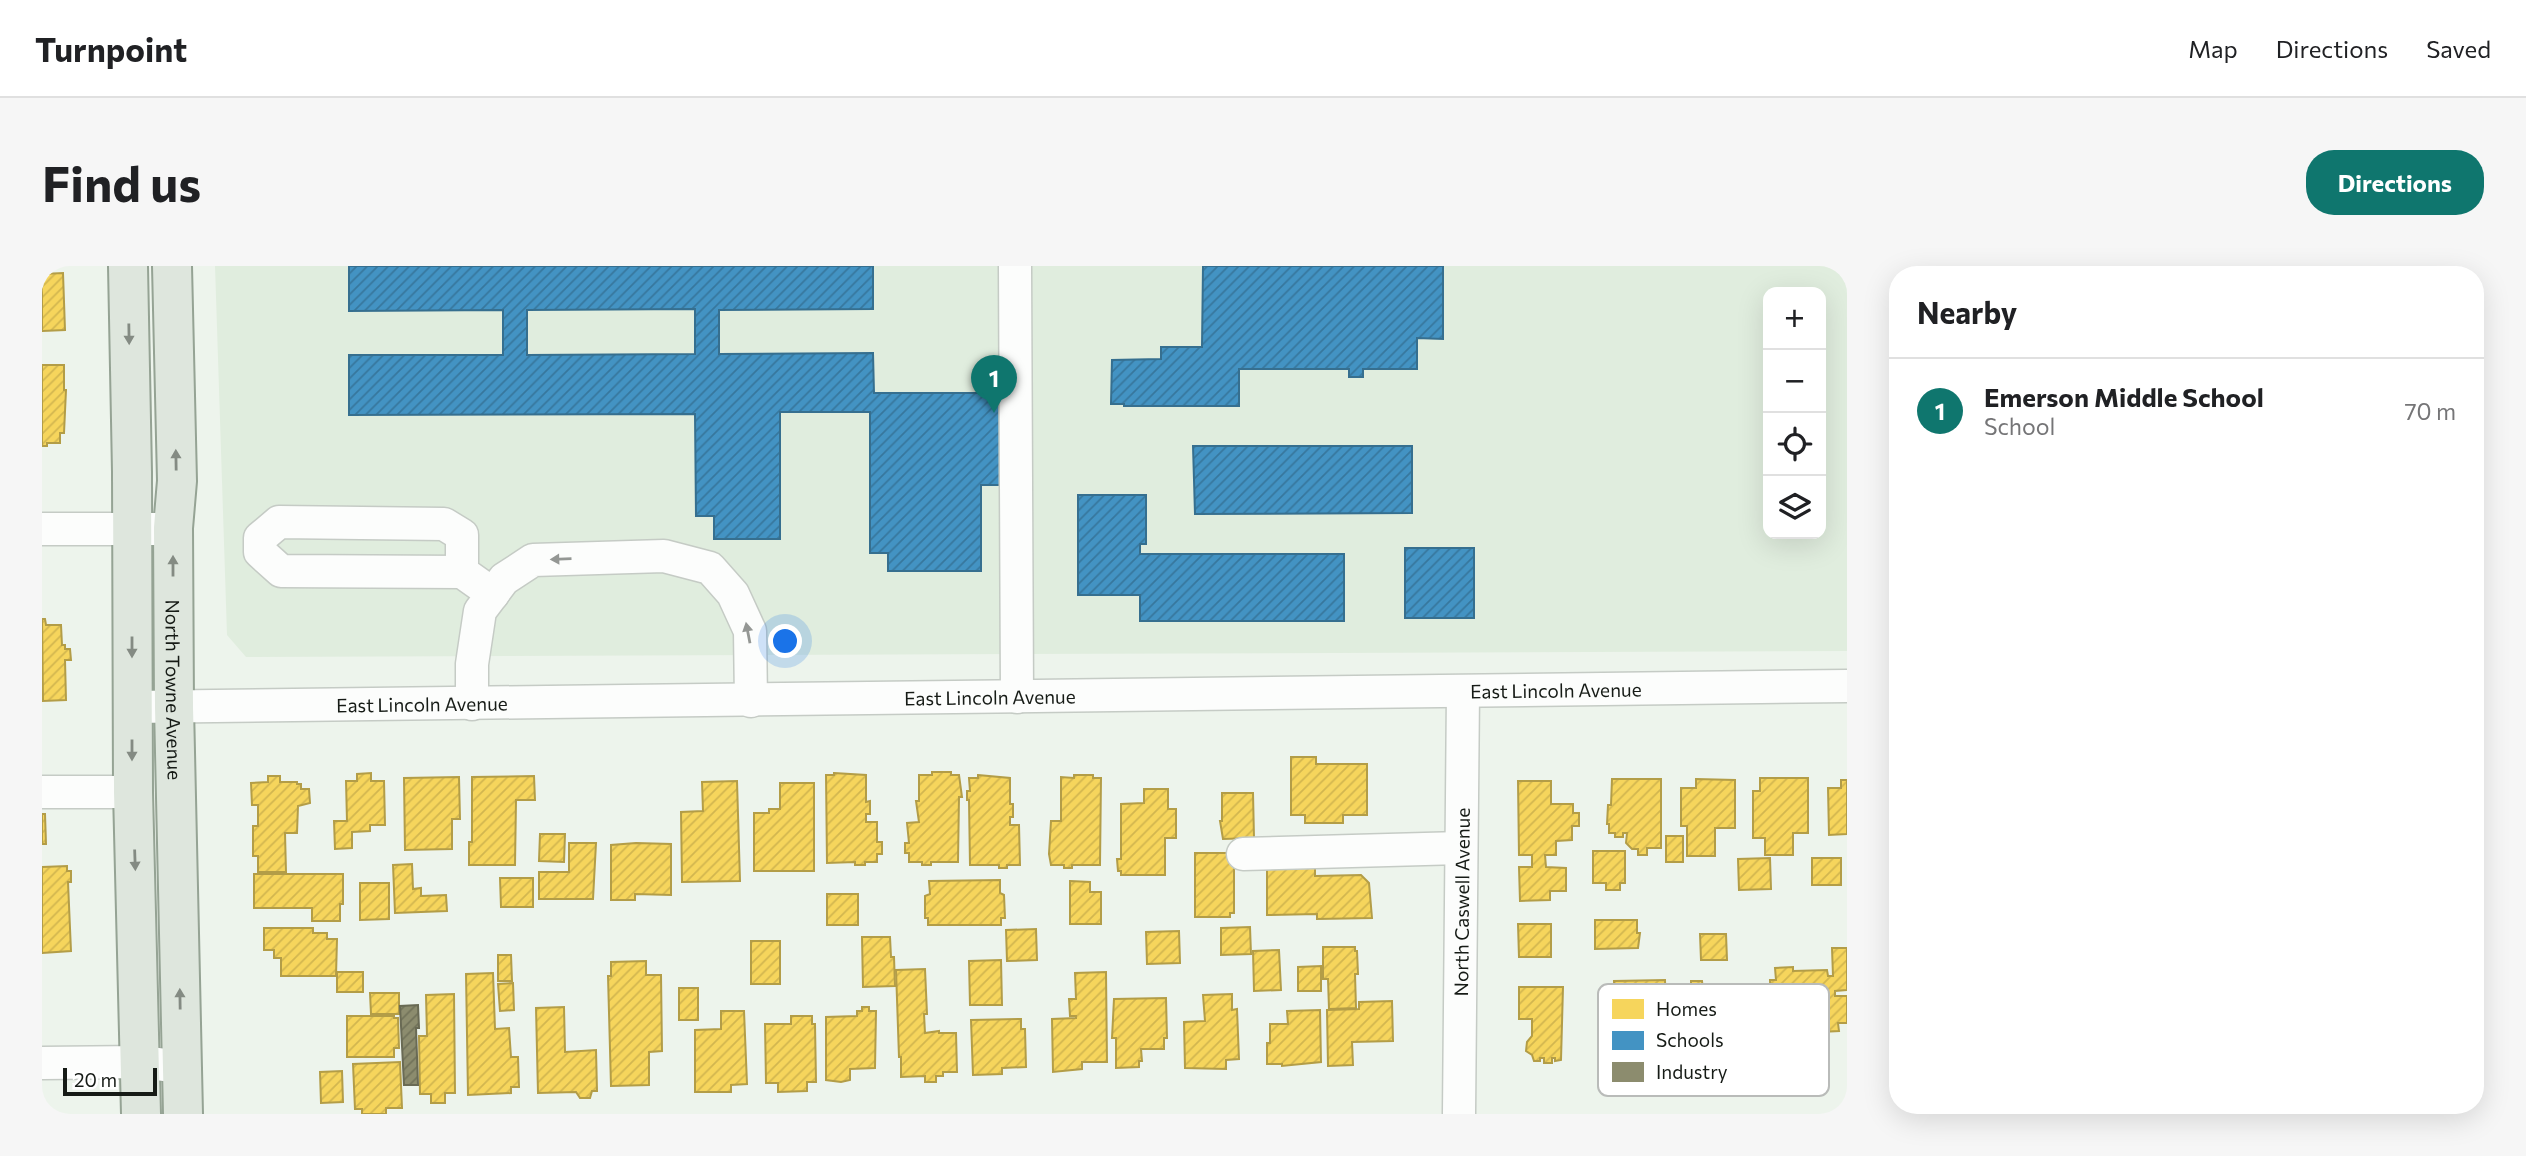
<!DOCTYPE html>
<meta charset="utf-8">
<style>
:root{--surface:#fff;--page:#f6f6f6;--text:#202124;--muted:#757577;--line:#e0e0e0;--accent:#0f766e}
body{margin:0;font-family:Commissioner,sans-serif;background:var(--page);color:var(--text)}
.controls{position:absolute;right:21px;top:21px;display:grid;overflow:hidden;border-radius:14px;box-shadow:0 7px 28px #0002}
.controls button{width:63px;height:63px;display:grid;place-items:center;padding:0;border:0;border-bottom:2px solid var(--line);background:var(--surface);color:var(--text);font:35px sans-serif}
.scale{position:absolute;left:21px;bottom:18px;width:94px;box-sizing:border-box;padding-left:7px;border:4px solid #161b16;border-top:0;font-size:19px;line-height:24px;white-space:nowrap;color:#161b16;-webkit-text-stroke:5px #fff;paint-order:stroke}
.you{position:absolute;left:744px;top:376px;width:24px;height:24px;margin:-18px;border:5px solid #fff;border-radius:50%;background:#1a73e8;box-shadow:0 0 0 10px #1a73e833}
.badge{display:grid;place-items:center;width:46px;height:46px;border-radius:50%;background:var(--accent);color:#fff;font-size:23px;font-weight:700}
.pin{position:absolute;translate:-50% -58px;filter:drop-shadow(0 2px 4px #0008)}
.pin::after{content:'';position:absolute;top:37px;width:24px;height:21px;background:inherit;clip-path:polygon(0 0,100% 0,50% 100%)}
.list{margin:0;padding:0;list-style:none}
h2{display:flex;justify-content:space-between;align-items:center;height:91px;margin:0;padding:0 28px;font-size:30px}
h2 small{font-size:23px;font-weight:400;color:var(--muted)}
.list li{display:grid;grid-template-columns:46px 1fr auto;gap:21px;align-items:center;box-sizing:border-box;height:105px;padding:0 28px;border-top:2px solid var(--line)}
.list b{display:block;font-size:26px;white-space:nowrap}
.list p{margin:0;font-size:23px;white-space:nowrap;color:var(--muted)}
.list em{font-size:23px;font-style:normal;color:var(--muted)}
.icon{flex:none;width:38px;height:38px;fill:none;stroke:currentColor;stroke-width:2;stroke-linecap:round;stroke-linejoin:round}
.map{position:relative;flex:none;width:1805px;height:848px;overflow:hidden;border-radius:28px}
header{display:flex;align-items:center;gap:42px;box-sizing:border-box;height:98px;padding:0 35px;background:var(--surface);border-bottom:2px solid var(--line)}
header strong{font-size:33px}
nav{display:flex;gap:38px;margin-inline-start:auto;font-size:24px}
.intro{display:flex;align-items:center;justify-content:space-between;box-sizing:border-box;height:168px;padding:0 42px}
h1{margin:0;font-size:49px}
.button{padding:18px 32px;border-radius:28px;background:var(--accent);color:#fff;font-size:24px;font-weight:700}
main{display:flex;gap:42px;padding:0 42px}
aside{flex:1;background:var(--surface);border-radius:28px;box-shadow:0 7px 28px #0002}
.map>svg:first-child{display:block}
.built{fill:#e0edde;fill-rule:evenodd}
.homes{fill:url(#homes-hatch);stroke:#b39d47;stroke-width:2}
.schools{fill:url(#schools-hatch);stroke:#366f8f;stroke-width:2;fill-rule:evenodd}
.industry{fill:url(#industry-hatch);stroke:#696a54;stroke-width:2}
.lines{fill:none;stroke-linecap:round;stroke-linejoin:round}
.minor-casing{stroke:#c5cbc5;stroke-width:35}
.major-casing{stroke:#95a394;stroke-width:42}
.minor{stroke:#fcfdfc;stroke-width:32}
.major{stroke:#dee6dd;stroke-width:38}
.oneway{fill:#848b83}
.oneway2{fill:#949794}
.labels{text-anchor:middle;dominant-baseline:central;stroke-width:7;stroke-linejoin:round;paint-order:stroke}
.street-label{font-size:19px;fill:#161b16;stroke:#fff}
.key{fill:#fff;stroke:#b9bbb9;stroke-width:2}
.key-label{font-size:19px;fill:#161b16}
</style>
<header>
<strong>Turnpoint</strong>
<nav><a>Map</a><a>Directions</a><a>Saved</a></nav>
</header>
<div class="intro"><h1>Find us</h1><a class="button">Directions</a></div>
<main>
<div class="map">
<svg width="1805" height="848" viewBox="0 0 1805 848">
<defs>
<pattern id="homes-hatch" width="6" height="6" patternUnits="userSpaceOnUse" patternTransform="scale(1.75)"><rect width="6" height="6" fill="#f6d55c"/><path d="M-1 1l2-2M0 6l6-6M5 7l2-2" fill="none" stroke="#d2b64f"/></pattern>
<pattern id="schools-hatch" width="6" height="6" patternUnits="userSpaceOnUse" patternTransform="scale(1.75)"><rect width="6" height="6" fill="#4393c3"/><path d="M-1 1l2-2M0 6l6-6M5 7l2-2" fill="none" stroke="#37779d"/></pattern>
<pattern id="industry-hatch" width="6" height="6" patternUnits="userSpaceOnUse" patternTransform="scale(1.75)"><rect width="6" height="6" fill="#8c8c6e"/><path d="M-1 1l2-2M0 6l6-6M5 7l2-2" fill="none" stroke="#717259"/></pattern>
</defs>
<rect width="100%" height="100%" fill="#edf4ec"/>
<path class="built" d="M173,0h1632v385l-1601,6 -19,-22zM1726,26h53v242h-53z"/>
<g class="homes">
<polygon points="21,7 23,64 0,65 0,8"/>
<polygon points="0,99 22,99 22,124 24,124 22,167 18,167 18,177 5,177 5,180 0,180"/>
<polygon points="0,353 3,353 4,359 19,359 20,379 23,379 23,383 28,383 29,394 23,394 24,434 1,435"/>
<polygon points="1249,491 1274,491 1274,498 1325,498 1325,549 1301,549 1301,557 1263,557 1263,549 1249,549"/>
<polygon points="890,506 909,506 909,509 917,509 920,531 917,531 916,596 889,596 889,599 880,599 880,596 867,596 867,587 863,587 863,577 867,577 865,557 877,556 874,535 877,535 877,509 890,509"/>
<polygon points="329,507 329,515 342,515 343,559 328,559 328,565 310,566 310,582 293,583 292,555 305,555 304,515 315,515 315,508"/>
<polygon points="792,507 824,509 824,536 828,535 828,548 824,548 824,556 835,556 835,576 840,576 840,588 835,588 835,596 823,596 823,599 813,599 813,596 785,597 784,509 792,509"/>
<polygon points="936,509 968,512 968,538 971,538 971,551 968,551 968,559 977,559 978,599 965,599 965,602 957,602 957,599 928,599 927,534 925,534 925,525 928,525 927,512 936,512"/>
<polygon points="1032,509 1051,509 1051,512 1059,512 1058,599 1030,599 1030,602 1022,602 1022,599 1009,599 1007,588 1009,555 1019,555 1019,511 1032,512"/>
<polygon points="226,510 238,510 238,516 255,516 255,518 259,518 259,523 267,523 268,537 256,540 255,567 243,567 244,606 216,606 216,590 211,590 211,560 216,560 216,539 210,539 209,517 226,516"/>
<polygon points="492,510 493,534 474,534 473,599 427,599 427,576 430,576 430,511"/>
<polygon points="417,511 418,553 410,553 410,583 363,584 362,512"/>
<polygon points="1718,512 1766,512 1766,567 1751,567 1751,589 1723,589 1723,572 1711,572 1711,525 1718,525"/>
<polygon points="1570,513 1619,513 1619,582 1605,582 1605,589 1596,589 1596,583 1590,583 1584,577 1585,567 1581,567 1581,571 1573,571 1573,567 1567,567 1567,558 1565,558 1566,539 1569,539"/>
<polygon points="1654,513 1693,514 1693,562 1673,562 1673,590 1645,590 1645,560 1639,560 1639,522 1654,522"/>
<polygon points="1799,514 1805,514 1805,568 1787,569 1786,522 1799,522"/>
<polygon points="695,515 698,615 640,616 639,546 661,545 660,516"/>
<polygon points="1476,515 1509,515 1509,538 1531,538 1531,547 1537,547 1537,560 1530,560 1530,574 1514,575 1514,589 1503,589 1504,601 1524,602 1524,625 1508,625 1508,634 1478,635 1477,601 1490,601 1490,589 1477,589"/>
<polygon points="738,517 772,517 772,605 712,605 712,547 727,547 727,543 738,543"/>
<polygon points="1102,523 1126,523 1126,543 1134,543 1134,572 1123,572 1123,609 1079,609 1079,605 1076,605 1075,593 1079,593 1079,538 1102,537"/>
<polygon points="1180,527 1211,527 1212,572 1181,573 1178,555 1180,555"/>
<polygon points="0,548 3,548 4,578 0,578"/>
<polygon points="498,568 523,568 522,596 497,595"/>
<rect x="1624" y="570" width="17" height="26"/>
<polygon points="527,577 554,577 551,633 497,633 497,606 527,606"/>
<polygon points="594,577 629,578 629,629 593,628 593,634 569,634 569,579"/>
<polygon points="1551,585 1583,585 1583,617 1578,617 1578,624 1564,624 1564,617 1551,617"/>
<polygon points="1153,587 1188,587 1192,589 1192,647 1188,647 1188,651 1153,651"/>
<polygon points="1728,592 1729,623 1697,624 1696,593"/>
<rect x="1770" y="592" width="29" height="27"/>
<polygon points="370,598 371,623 379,622 379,630 404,629 405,645 353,647 351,599"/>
<polygon points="25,600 25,605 29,605 29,616 26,616 29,685 0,687 0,601"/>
<polygon points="1273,601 1273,610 1319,609 1327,617 1330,652 1275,653 1275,648 1225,649 1225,602"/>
<polygon points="212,608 301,608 301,638 298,638 298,655 270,655 270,642 212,642"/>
<polygon points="458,612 491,612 491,641 459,641"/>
<polygon points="958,614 958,627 962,629 963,652 959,652 959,659 886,659 886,652 883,652 883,630 888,628 887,615"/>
<polygon points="1028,615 1048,616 1048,626 1059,626 1059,658 1028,658"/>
<polygon points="318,617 347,617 347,653 318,654"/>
<rect x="785" y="628" width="31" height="31"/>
<polygon points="1553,654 1595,654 1595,667 1598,667 1596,682 1553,683"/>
<polygon points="1476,658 1509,658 1509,691 1477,691"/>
<polygon points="1208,661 1209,688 1179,689 1179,662"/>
<polygon points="222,662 271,662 271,667 285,667 285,673 295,673 294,710 239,710 239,692 232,692 232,684 222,684"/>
<polygon points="994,663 995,694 965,695 964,664"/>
<polygon points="1137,665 1138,697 1105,698 1104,666"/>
<polygon points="1658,668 1684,668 1685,694 1659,694"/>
<polygon points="820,671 848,671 849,691 852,691 853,720 821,721"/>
<rect x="709" y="675" width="29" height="43"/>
<polygon points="1281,681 1313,681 1313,685 1315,685 1316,708 1313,708 1314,742 1287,743 1286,713 1281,713"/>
<polygon points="1790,682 1805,682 1805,724 1793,725 1793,730 1805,730 1805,757 1796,757 1797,765 1778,766 1778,772 1772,772 1772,786 1750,787 1749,766 1729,767 1728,755 1724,755 1724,749 1729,749 1728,714 1734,714 1733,702 1751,701 1751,705 1785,704 1786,710 1791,710"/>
<polygon points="1237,684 1239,724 1212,725 1211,685"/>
<polygon points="456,689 469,689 470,715 456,715"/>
<polygon points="959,694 960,739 928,739 927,695"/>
<polygon points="604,695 604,709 619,709 620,785 607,786 607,819 569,820 566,710 569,710 569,696"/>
<polygon points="1279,700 1279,725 1256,725 1256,701"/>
<polygon points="883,703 885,748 882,748 883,767 897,765 897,767 914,767 915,806 901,806 901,810 894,810 894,816 883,816 883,810 859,811 859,791 857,791 854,704"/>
<rect x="295" y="706" width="26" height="20"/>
<polygon points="1064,706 1065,796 1040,796 1040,803 1011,806 1010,753 1034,752 1034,750 1028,750 1027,733 1034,733 1033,707"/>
<polygon points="451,707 453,763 467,762 469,791 476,791 477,821 469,821 469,827 426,829 424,708"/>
<polygon points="1623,714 1625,780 1606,780 1606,790 1587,790 1588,793 1574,791 1572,715"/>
<polygon points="1649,715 1660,715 1661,724 1672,724 1672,740 1707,740 1707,788 1650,789"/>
<polygon points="471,717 472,744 458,745 456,718"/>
<polygon points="1477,721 1521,721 1519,794 1513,795 1513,792 1510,792 1510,797 1502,797 1502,792 1498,792 1498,795 1492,795 1490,789 1484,785 1485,776 1490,770 1490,753 1477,753"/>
<rect x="637" y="722" width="19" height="32"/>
<polygon points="328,727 357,727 357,748 329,748"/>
<polygon points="412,728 413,827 403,827 403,837 389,837 389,828 378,828 377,770 385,770 384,729"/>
<polygon points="1190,728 1190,744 1195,743 1197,793 1184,794 1184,803 1143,802 1142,756 1163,755 1161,729"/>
<polygon points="1124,732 1125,772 1122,772 1122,783 1099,783 1100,795 1097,795 1097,801 1074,802 1074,772 1070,772 1072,733"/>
<polygon points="1350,735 1351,775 1310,776 1311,799 1286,800 1285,744 1317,743 1317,736"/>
<polygon points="522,741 523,786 554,784 555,825 550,825 548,832 538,832 534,826 496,827 494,742"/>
<polygon points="820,741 827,741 827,745 834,745 833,802 808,803 808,814 799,816 784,814 784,751 815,750 815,745 820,745"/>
<polygon points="1278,744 1279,796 1240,800 1240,798 1225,798 1225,777 1228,777 1228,758 1246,758 1245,745"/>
<polygon points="679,745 702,745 705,818 689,819 689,826 653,826 653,764 679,763"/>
<polygon points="305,750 352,750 352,752 356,752 357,782 352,782 352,791 305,791"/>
<polygon points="749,750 770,750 770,758 773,758 774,816 765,816 765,825 736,826 736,817 724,817 723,758 749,758"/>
<polygon points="979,753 979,763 983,763 984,801 960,802 960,808 931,809 929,754"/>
<polygon points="358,796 360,842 344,842 344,848 320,848 320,843 313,843 311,798"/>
<polygon points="300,805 301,836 279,837 278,806"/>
</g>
<g class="schools">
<path d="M307,0h524v43l-154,1v44l154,-1 1,40h130v92h-23v86h-93v-18h-18v-141h-90v127h-66v-23h-18l-1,-102 -346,1v-60h154v-45l-154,1zM653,43v45l-168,1v-45z"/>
<polygon points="1161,0 1401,0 1401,73 1375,72 1375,103 1321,103 1321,111 1307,111 1307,103 1197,103 1197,140 1082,140 1082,138 1069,138 1070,94 1119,93 1119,81 1160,81"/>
<polygon points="1151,180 1370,180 1370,247 1153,248"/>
<polygon points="1036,229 1104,229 1104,278 1098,278 1098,288 1302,288 1302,355 1098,355 1098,329 1036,329"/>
<rect x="1363" y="282" width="69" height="70"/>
</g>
<polygon class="industry" points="376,739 377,762 374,762 376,819 362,819 358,740"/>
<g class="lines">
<g class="minor-casing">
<g id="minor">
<polyline points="973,0 975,431"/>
<polyline points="0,263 114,263"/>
<polyline points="420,306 420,269 402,258 237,256 218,272 218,286 239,305 420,306 451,328"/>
<polyline points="430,438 430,398 438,345 462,313 491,294 622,290 668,302 691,328 708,365 709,435"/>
<path id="s1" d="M90,441l1715,-21"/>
<polyline points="0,526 91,526"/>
<polyline points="1201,588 1419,582"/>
<polyline points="0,797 99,796 139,801"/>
<path id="s2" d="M1417,848l4,-422"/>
</g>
</g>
<g class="major-casing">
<g id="major">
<polyline points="86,0 90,206 91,526 99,848"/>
<path id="s3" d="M130,0l5,215 -4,47 1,179 9,407"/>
</g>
</g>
<use href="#minor" class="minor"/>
<use href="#major" class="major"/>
</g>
<defs><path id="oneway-solid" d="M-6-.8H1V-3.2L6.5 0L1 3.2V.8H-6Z" transform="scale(1.75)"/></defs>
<g class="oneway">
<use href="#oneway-solid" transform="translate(87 68) rotate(89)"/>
<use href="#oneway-solid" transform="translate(134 194) rotate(-91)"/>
<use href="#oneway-solid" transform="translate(131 300) rotate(-90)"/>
<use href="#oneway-solid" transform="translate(90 381) rotate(90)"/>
<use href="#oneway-solid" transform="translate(90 484) rotate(90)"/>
<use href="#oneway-solid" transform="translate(93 594) rotate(88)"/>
<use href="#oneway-solid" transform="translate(138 733) rotate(-91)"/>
</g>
<g class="oneway2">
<use href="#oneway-solid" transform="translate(519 293) rotate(178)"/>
<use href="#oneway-solid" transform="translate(706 367) rotate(-101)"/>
</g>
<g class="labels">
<g class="street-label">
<text stroke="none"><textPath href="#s3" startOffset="424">North Towne Avenue</textPath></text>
<text stroke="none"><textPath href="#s1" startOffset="1424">East Lincoln Avenue</textPath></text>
<text stroke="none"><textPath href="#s1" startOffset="858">East Lincoln Avenue</textPath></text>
<text stroke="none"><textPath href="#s1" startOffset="290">East Lincoln Avenue</textPath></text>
<text stroke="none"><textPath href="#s2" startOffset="212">North Caswell Avenue</textPath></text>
</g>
</g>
<rect x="1556" y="718" width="231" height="112" rx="10" class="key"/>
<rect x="1570" y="733" width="32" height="20" fill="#f6d55c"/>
<rect x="1570" y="765" width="32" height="19" fill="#4393c3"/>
<rect x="1570" y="796" width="32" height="20" fill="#8c8c6e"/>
<g class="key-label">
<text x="1614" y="750">Homes</text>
<text x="1614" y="781">Schools</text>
<text x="1614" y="813">Industry</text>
</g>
</svg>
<div class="controls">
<button>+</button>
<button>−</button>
<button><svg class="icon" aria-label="locate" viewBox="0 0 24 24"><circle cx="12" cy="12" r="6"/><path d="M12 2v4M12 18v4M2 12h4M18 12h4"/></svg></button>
<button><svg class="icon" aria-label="layers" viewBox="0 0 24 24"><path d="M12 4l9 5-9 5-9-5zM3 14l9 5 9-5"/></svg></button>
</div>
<div class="scale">20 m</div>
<div class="you"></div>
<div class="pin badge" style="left:952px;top:147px">1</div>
</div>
<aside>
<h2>Nearby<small></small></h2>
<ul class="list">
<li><span class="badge">1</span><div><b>Emerson Middle School</b><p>School</p></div><em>70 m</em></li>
</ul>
</aside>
</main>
